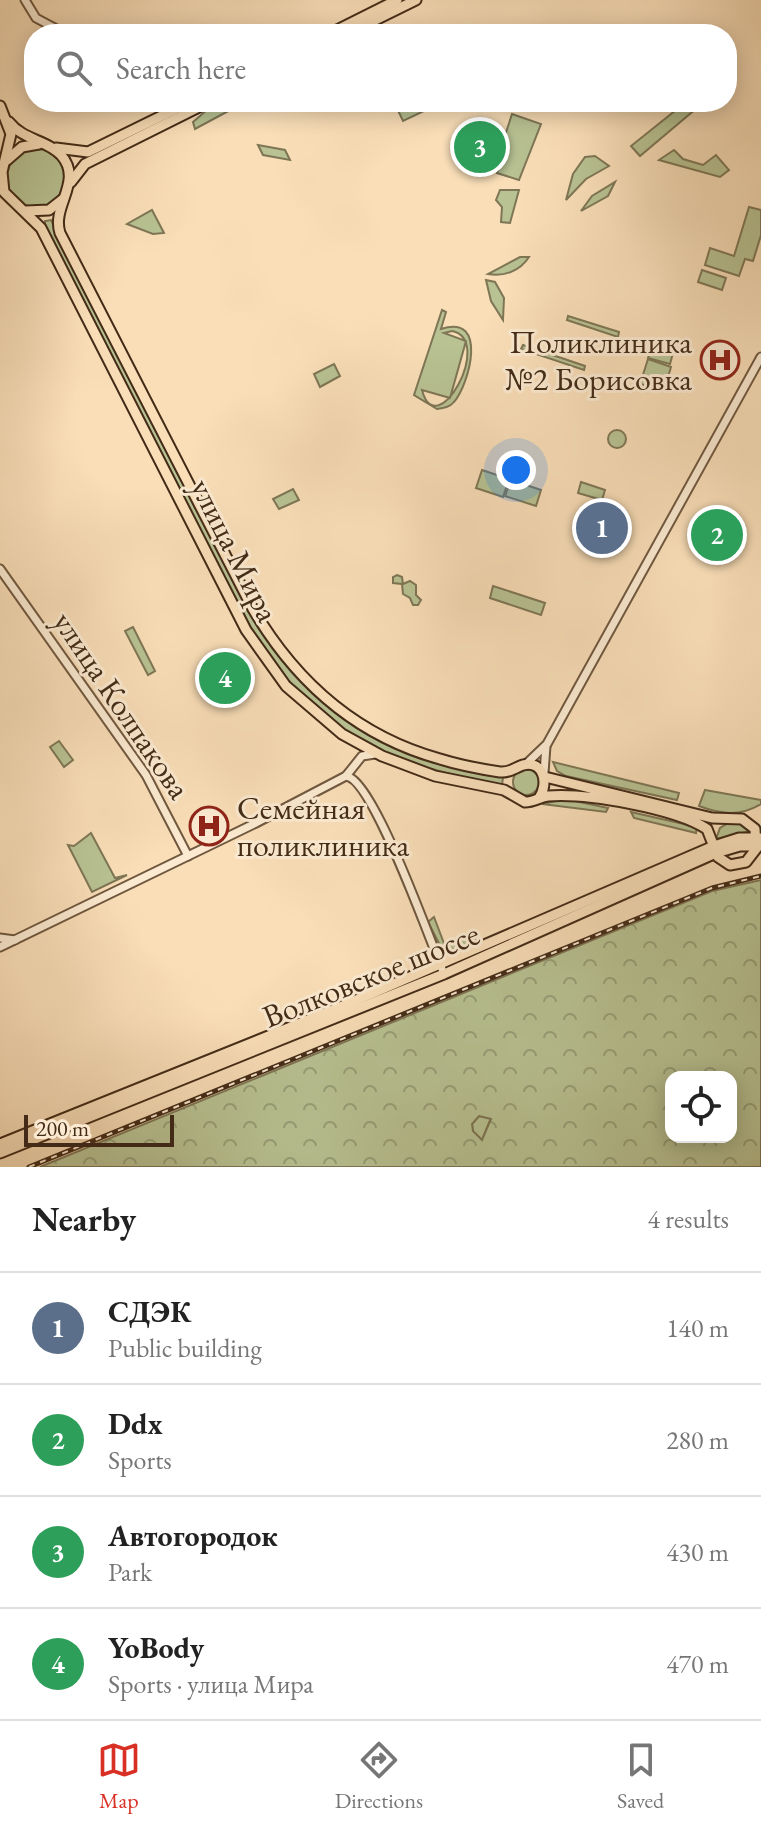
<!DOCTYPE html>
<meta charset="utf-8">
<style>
:root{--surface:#fff;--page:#f6f6f6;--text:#222;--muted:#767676;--line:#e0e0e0;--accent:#d93025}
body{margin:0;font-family:"EB Garamond",serif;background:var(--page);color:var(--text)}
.controls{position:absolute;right:24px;bottom:24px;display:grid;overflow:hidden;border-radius:16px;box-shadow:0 4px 20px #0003}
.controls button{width:72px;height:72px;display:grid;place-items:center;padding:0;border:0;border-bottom:2px solid var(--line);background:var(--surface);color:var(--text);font:40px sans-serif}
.scale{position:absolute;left:24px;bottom:20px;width:150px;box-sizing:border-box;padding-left:8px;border:4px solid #432b17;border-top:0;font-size:22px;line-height:28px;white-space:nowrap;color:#432b17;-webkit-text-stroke:6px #fbead1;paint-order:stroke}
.you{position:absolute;left:516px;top:470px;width:28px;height:28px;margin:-20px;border:6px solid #fff;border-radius:50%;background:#1a73e8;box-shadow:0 0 0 12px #1a73e833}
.badge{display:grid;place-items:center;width:52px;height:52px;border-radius:50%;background:var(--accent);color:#fff;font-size:26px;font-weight:700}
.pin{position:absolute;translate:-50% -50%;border:4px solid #fff;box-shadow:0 2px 8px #0006}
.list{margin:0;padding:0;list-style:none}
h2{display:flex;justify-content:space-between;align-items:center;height:104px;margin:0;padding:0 32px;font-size:34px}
h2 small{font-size:26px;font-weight:400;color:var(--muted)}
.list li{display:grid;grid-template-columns:52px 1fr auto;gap:24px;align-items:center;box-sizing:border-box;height:112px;padding:0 32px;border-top:2px solid var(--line)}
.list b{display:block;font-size:30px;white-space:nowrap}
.list p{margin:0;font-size:26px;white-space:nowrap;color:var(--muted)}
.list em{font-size:26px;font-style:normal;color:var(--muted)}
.icon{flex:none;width:44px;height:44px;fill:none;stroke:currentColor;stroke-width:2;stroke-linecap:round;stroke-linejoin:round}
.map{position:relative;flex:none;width:761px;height:1167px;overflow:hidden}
.search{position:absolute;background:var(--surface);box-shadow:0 4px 20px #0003;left:24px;right:24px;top:24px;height:88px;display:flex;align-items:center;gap:20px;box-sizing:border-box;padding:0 28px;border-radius:32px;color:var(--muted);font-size:30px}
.sheet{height:552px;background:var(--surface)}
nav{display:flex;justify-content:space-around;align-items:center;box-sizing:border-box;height:112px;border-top:2px solid var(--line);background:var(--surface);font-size:22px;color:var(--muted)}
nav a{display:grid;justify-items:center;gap:4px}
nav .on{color:var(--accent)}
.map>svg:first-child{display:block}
.green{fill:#b8c293;stroke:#7e7655;stroke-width:2;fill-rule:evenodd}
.forest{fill:url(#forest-crowns);stroke:#7e7655;stroke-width:2;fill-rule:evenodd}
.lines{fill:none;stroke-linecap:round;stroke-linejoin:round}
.minor-casing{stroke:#70583f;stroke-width:11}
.major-casing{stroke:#432b17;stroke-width:13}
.minor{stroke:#fbead1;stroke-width:7}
.major{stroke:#f9deb8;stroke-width:9}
.rail-casing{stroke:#432b17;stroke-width:5}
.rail{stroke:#fbead1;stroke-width:2;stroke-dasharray:6;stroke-linecap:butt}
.labels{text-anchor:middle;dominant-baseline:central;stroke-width:6;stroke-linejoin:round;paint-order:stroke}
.poi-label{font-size:32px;fill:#432b17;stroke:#fbead1;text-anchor:end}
.street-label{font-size:32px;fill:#432b17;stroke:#fbead1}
</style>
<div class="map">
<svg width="761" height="1167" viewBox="0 0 761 1167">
<defs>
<pattern id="forest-crowns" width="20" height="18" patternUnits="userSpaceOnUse" patternTransform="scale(2)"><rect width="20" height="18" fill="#b8c293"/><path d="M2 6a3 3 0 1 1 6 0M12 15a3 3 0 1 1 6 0" fill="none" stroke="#979e77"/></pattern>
</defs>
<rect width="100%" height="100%" fill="#f9deb8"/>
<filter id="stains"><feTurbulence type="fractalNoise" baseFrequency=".0025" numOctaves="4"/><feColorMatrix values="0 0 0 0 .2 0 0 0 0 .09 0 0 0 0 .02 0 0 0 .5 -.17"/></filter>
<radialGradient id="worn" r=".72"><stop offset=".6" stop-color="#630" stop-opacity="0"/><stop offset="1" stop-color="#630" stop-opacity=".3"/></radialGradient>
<g class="green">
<polygon points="216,102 245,102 195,129 193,122"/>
<polygon points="394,102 408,102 426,110 403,121"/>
<polygon points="686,102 704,102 640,156 631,146"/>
<polygon points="512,114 541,124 519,180 497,173 502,159 498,157"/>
<polygon points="479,128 497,134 486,168 462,160 471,132"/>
<polygon points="258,145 285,150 290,160 263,155"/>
<circle cx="36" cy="178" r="29"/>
<polygon points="674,150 683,159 703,165 716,155 729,170 720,177 659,160"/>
<polygon points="595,156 609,166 586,179 566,200 573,174 585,157"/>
<polygon points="615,182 608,196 581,211 592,196"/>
<polygon points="500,190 519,190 510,223 501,222 502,207 496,200"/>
<polygon points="749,207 761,210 761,235 753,261 745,259 739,276 705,265 710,248 734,256"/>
<polygon points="152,210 164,233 153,234 127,224"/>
<path d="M51,220l198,389c59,105 137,147 254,168l-1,8c-63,-12 -122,-26 -174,-67 -76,-59 -112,-153 -154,-237 -43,-85 -86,-170 -129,-254v-6z"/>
<path d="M520,257h9c-9,14 -25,20 -41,17z"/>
<polygon points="702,270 726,278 722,290 698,282"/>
<polygon points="486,280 495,282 504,298 503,320 491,301"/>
<path d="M442,310l4,2 -5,17c48,-16 28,56 13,73 -4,5 -10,6 -17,7l-23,-14zM452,331c43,9 -16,114 -30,59l28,8 16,-57 -22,-8z"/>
<polygon points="568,316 619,332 618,337 567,320"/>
<polygon points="523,345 585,366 584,370 521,349"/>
<polygon points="652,347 673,353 670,364 648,358"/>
<polygon points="648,359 671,367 664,391 640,384"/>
<polygon points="334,364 340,376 320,387 314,374"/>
<circle cx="617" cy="439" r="9"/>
<polygon points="482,470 509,479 503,497 476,488"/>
<polygon points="511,480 541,490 536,506 505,496"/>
<polygon points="581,482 605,490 602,500 578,493"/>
<polygon points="293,489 299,500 279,509 273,499"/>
<polygon points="397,575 402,577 403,584 410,581 416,585 416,595 421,600 418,605 413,605 410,598 403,594 402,584 393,583 393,577"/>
<polygon points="493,586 545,603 541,615 490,598"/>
<polygon points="133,627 155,671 148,675 125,631"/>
<polygon points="59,741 73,760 64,767 50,747"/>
<polygon points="553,762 679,793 677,800 566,776 557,771"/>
<circle cx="526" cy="782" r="13"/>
<path d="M705,790l56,10v4c-22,13 -41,10 -62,2z"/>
<polygon points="565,799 608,808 606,812 542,804"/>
<polygon points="631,812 697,827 696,833 634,818"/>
<polygon points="730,822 739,822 751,831 716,839 720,828"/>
<polygon points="91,833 115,878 127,875 92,892 68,845 74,846"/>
<polygon points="434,917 445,946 470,936 478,940 444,953 428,922"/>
<polygon points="479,1116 491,1118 482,1140 473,1132 472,1124"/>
</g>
<path class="forest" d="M761,880v287h-721l672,-276zM671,1077h60v60h-60zM479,1116l12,3 -9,21 -9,-9 -1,-7z"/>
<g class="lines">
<g class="minor-casing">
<g id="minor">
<polyline points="25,0 36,18 66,34"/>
<polyline points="0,569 146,775 188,856"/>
<polyline points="525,765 547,744 761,357"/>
<polyline points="544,773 546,746"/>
<path d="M346,776c27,3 83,162 96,193"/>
<polyline points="0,938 15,940"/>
<polyline points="0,947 256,823 346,776 362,756 375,754"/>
</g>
</g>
<g class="major-casing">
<g id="major">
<polyline points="329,34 397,0"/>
<polyline points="347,34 416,0"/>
<path d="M0,106l11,28 -9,38 2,20 37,36 205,402 40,56 56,48 40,22 53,20 69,14 21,12c9,0 15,-5 23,-6 39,-3 127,12 159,33l11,28 12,8 16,-3 10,-13 -1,-20 -13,-10 -30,-1 -167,-41"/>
<path d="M9,122c14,18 38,18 52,33 23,26 -10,51 -1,78l193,376c43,73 104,127 187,150 19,6 40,10 60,13 10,1 14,-4 23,-7 21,-5 26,19 16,33"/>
<polyline points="56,148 88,152 190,102"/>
<polyline points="7,160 22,147 39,144"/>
<polyline points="71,182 85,164 209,102"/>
<polyline points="26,211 49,210 63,199"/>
<polyline points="0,1144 338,1008 714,846 739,838 761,838"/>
<polyline points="0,1153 444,974 716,853 740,846 761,846"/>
</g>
</g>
<use href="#minor" class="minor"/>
<use href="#major" class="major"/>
<g class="rail-casing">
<polyline id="rail" points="29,1167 712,888 761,876"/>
</g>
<use href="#rail" class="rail"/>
</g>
<defs>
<g id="hospital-ring" transform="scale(2)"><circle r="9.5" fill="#fbead1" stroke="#8f2418" stroke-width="1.5"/><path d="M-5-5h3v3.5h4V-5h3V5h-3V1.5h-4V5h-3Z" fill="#8f2418"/></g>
</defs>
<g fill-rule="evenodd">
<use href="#hospital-ring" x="720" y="360"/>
<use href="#hospital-ring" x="209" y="826"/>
</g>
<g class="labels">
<g class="poi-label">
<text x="692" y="342">Поликлиника<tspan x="692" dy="37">№2 Борисовка</tspan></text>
<text x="237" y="808" text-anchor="start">Семейная<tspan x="237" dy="37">поликлиника</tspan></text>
</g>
<g class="street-label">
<text transform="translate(235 550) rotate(63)">улица Мира</text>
<text transform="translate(122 705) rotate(56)">улица Колпакова</text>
<text transform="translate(371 975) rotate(-22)">Волковское шоссе</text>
</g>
</g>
<rect width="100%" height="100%" filter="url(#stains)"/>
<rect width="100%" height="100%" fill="url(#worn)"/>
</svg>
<div class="controls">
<button><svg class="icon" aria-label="locate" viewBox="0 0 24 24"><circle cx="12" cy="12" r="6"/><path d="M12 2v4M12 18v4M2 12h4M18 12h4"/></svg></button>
</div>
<div class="scale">200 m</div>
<div class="you"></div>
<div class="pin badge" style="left:602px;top:528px;background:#5c6f8a">1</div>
<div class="pin badge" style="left:717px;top:535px;background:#2e9e5b">2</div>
<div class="pin badge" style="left:480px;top:147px;background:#2e9e5b">3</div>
<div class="pin badge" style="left:225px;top:678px;background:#2e9e5b">4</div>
<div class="search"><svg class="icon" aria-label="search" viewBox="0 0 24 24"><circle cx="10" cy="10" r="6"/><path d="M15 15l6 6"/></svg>Search here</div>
</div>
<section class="sheet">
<h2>Nearby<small>4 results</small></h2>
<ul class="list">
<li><span class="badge" style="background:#5c6f8a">1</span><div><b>СДЭК</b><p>Public building</p></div><em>140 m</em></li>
<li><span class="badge" style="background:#2e9e5b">2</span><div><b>Ddx</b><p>Sports</p></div><em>280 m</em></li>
<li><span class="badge" style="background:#2e9e5b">3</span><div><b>Автогородок</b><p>Park</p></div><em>430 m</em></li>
<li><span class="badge" style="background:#2e9e5b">4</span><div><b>YoBody</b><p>Sports · улица Мира</p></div><em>470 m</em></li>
</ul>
</section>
<nav>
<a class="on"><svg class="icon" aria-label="map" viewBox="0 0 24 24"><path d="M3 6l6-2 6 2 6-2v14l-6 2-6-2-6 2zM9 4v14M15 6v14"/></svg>Map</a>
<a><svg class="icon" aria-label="directions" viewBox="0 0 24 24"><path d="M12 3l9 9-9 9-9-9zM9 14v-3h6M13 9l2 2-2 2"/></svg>Directions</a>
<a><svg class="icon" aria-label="saved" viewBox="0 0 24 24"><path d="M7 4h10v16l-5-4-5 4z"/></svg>Saved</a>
</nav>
